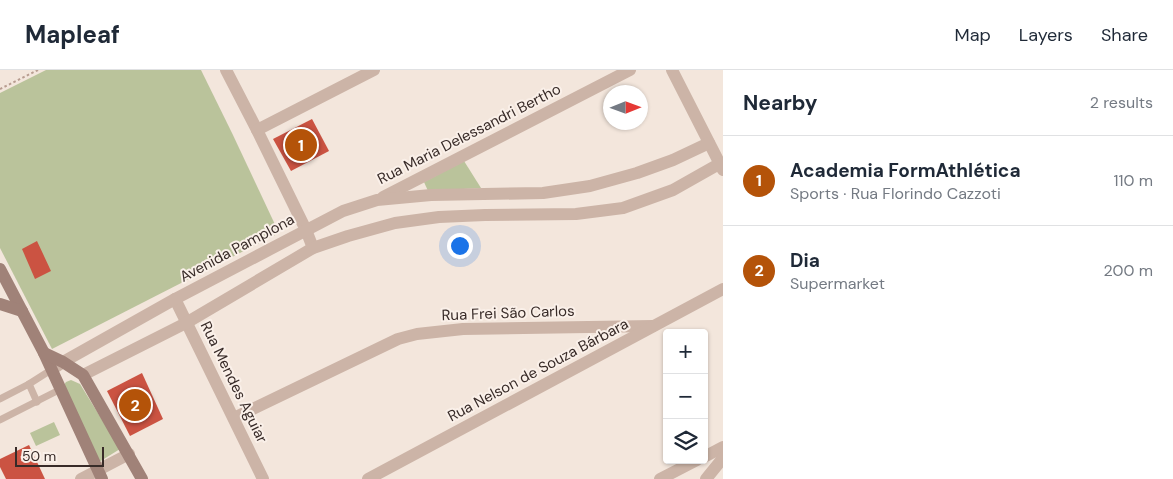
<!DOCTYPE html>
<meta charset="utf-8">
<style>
:root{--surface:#fff;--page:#f6f6f7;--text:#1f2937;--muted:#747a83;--line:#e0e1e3;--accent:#b45309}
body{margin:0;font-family:"DM Sans",sans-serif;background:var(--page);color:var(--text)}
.controls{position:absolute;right:15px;bottom:15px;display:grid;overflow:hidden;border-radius:5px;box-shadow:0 1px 4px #0004}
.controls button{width:45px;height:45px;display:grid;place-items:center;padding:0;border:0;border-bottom:1px solid var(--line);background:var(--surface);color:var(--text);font:25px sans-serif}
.compass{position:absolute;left:603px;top:15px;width:45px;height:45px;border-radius:50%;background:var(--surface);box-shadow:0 1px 4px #0004;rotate:89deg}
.scale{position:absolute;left:15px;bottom:12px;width:89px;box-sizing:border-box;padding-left:5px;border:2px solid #382b28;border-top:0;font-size:14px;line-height:18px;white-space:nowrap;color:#382b28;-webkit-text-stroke:4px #faf0e9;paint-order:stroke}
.you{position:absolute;left:459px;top:175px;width:18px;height:18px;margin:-12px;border:4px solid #fff;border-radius:50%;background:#1a73e8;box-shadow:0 0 0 8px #1a73e833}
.badge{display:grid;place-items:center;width:32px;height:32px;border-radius:50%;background:var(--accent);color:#fff;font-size:16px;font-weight:700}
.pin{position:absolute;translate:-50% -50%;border:2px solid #fff;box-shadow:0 1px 5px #0006}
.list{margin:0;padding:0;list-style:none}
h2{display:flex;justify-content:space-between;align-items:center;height:65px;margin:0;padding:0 20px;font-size:21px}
h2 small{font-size:16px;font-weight:400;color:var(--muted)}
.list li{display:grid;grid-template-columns:32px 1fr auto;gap:15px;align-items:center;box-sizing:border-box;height:90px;padding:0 20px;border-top:1px solid var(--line)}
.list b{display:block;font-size:19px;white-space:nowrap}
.list p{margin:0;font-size:16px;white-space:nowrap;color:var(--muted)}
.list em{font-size:16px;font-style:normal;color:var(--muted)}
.icon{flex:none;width:28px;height:28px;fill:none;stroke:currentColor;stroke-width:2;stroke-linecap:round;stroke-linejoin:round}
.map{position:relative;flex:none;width:723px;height:409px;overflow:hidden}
header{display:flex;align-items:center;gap:30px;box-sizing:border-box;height:70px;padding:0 25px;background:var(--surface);border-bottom:1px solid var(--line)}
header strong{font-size:24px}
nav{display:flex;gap:28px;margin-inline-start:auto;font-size:18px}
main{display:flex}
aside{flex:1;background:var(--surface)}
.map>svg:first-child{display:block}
.green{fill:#bac39b}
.building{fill:#cb5342}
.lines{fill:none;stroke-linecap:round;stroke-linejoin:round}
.path{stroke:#b89d91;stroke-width:2;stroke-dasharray:2.5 2.5;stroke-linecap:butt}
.lane{stroke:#ccb4a7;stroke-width:7}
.street{stroke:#ccb4a7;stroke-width:12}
.secondary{stroke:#a08278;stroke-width:12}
.labels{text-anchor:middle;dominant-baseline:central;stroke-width:4;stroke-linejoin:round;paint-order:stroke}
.street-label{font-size:15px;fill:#382b28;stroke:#faf0e9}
</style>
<header>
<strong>Mapleaf</strong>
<nav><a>Map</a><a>Layers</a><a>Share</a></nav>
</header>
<main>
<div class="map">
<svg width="723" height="409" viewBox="0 0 723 409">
<rect width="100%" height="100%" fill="#f3e6dc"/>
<g class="green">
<polygon points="46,0 201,0 232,63 279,163 52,279 0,178 0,23"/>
<polygon points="464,91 481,118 428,121 424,112"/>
<polygon points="71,310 80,314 120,379 99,392 64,315 66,312"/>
<polygon points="54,352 60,365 36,376 30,363"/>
</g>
<g class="building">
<polygon points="312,49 329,81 291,101 273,69"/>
<polygon points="37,171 51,201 35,209 22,179"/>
<polygon points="142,303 163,349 130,366 107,321"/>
<polygon points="29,375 45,409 6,409 0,397 0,389"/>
</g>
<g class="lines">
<polyline class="path" points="0,19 38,0"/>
<g class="lane">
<polyline points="29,314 37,332"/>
<polyline points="0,329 29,314 51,300"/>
<polyline points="0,350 61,319"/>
</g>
<g class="street">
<polyline points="226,0 257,60 306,160 313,178"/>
<polyline points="672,0 723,100"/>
<polyline points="257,60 374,0"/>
<polyline points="383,127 630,0"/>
<polyline points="175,229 263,409"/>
<polyline points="54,298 63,292 175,229 343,141 377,130 431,125 543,123 590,116 637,103 673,90 709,73"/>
<polyline points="83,305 186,253 313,178 348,166 395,153 439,147 485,145 576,144 623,138 673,120 719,94"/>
<polyline points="234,348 398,269 417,264 463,259 653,256"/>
<polyline points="704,387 723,377"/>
<polyline points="81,409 129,384"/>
<polyline points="368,409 723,219"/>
<polyline points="660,409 697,390"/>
<polyline points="706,409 723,388"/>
</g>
<g class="secondary">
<polyline points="0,199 44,283 102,409"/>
<polyline points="0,234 22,241"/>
<polyline points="44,283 63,292 83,305 142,409"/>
</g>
</g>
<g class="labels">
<g class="street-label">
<text transform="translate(469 64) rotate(-27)">Rua Maria Delessandri Bertho</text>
<text transform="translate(237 178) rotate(-28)">Avenida Pamplona</text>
<text transform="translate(508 243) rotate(-2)">Rua Frei São Carlos</text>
<text transform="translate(538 300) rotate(-28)">Rua Nelson de Souza Bárbara</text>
<text transform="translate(234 312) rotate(64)">Rua Mendes Aguiar</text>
</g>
</g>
</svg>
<div class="controls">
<button>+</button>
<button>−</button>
<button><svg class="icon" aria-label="layers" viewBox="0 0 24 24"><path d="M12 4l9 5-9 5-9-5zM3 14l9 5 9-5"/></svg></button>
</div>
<svg class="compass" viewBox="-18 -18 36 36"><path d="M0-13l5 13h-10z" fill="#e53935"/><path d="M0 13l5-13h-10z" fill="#747a83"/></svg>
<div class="scale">50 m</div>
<div class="you"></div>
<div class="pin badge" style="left:301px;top:75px">1</div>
<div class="pin badge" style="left:135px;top:335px">2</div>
</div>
<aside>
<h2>Nearby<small>2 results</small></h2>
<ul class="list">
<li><span class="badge">1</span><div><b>Academia FormAthlética</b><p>Sports · Rua Florindo Cazzoti</p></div><em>110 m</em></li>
<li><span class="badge">2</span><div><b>Dia</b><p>Supermarket</p></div><em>200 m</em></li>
</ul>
</aside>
</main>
